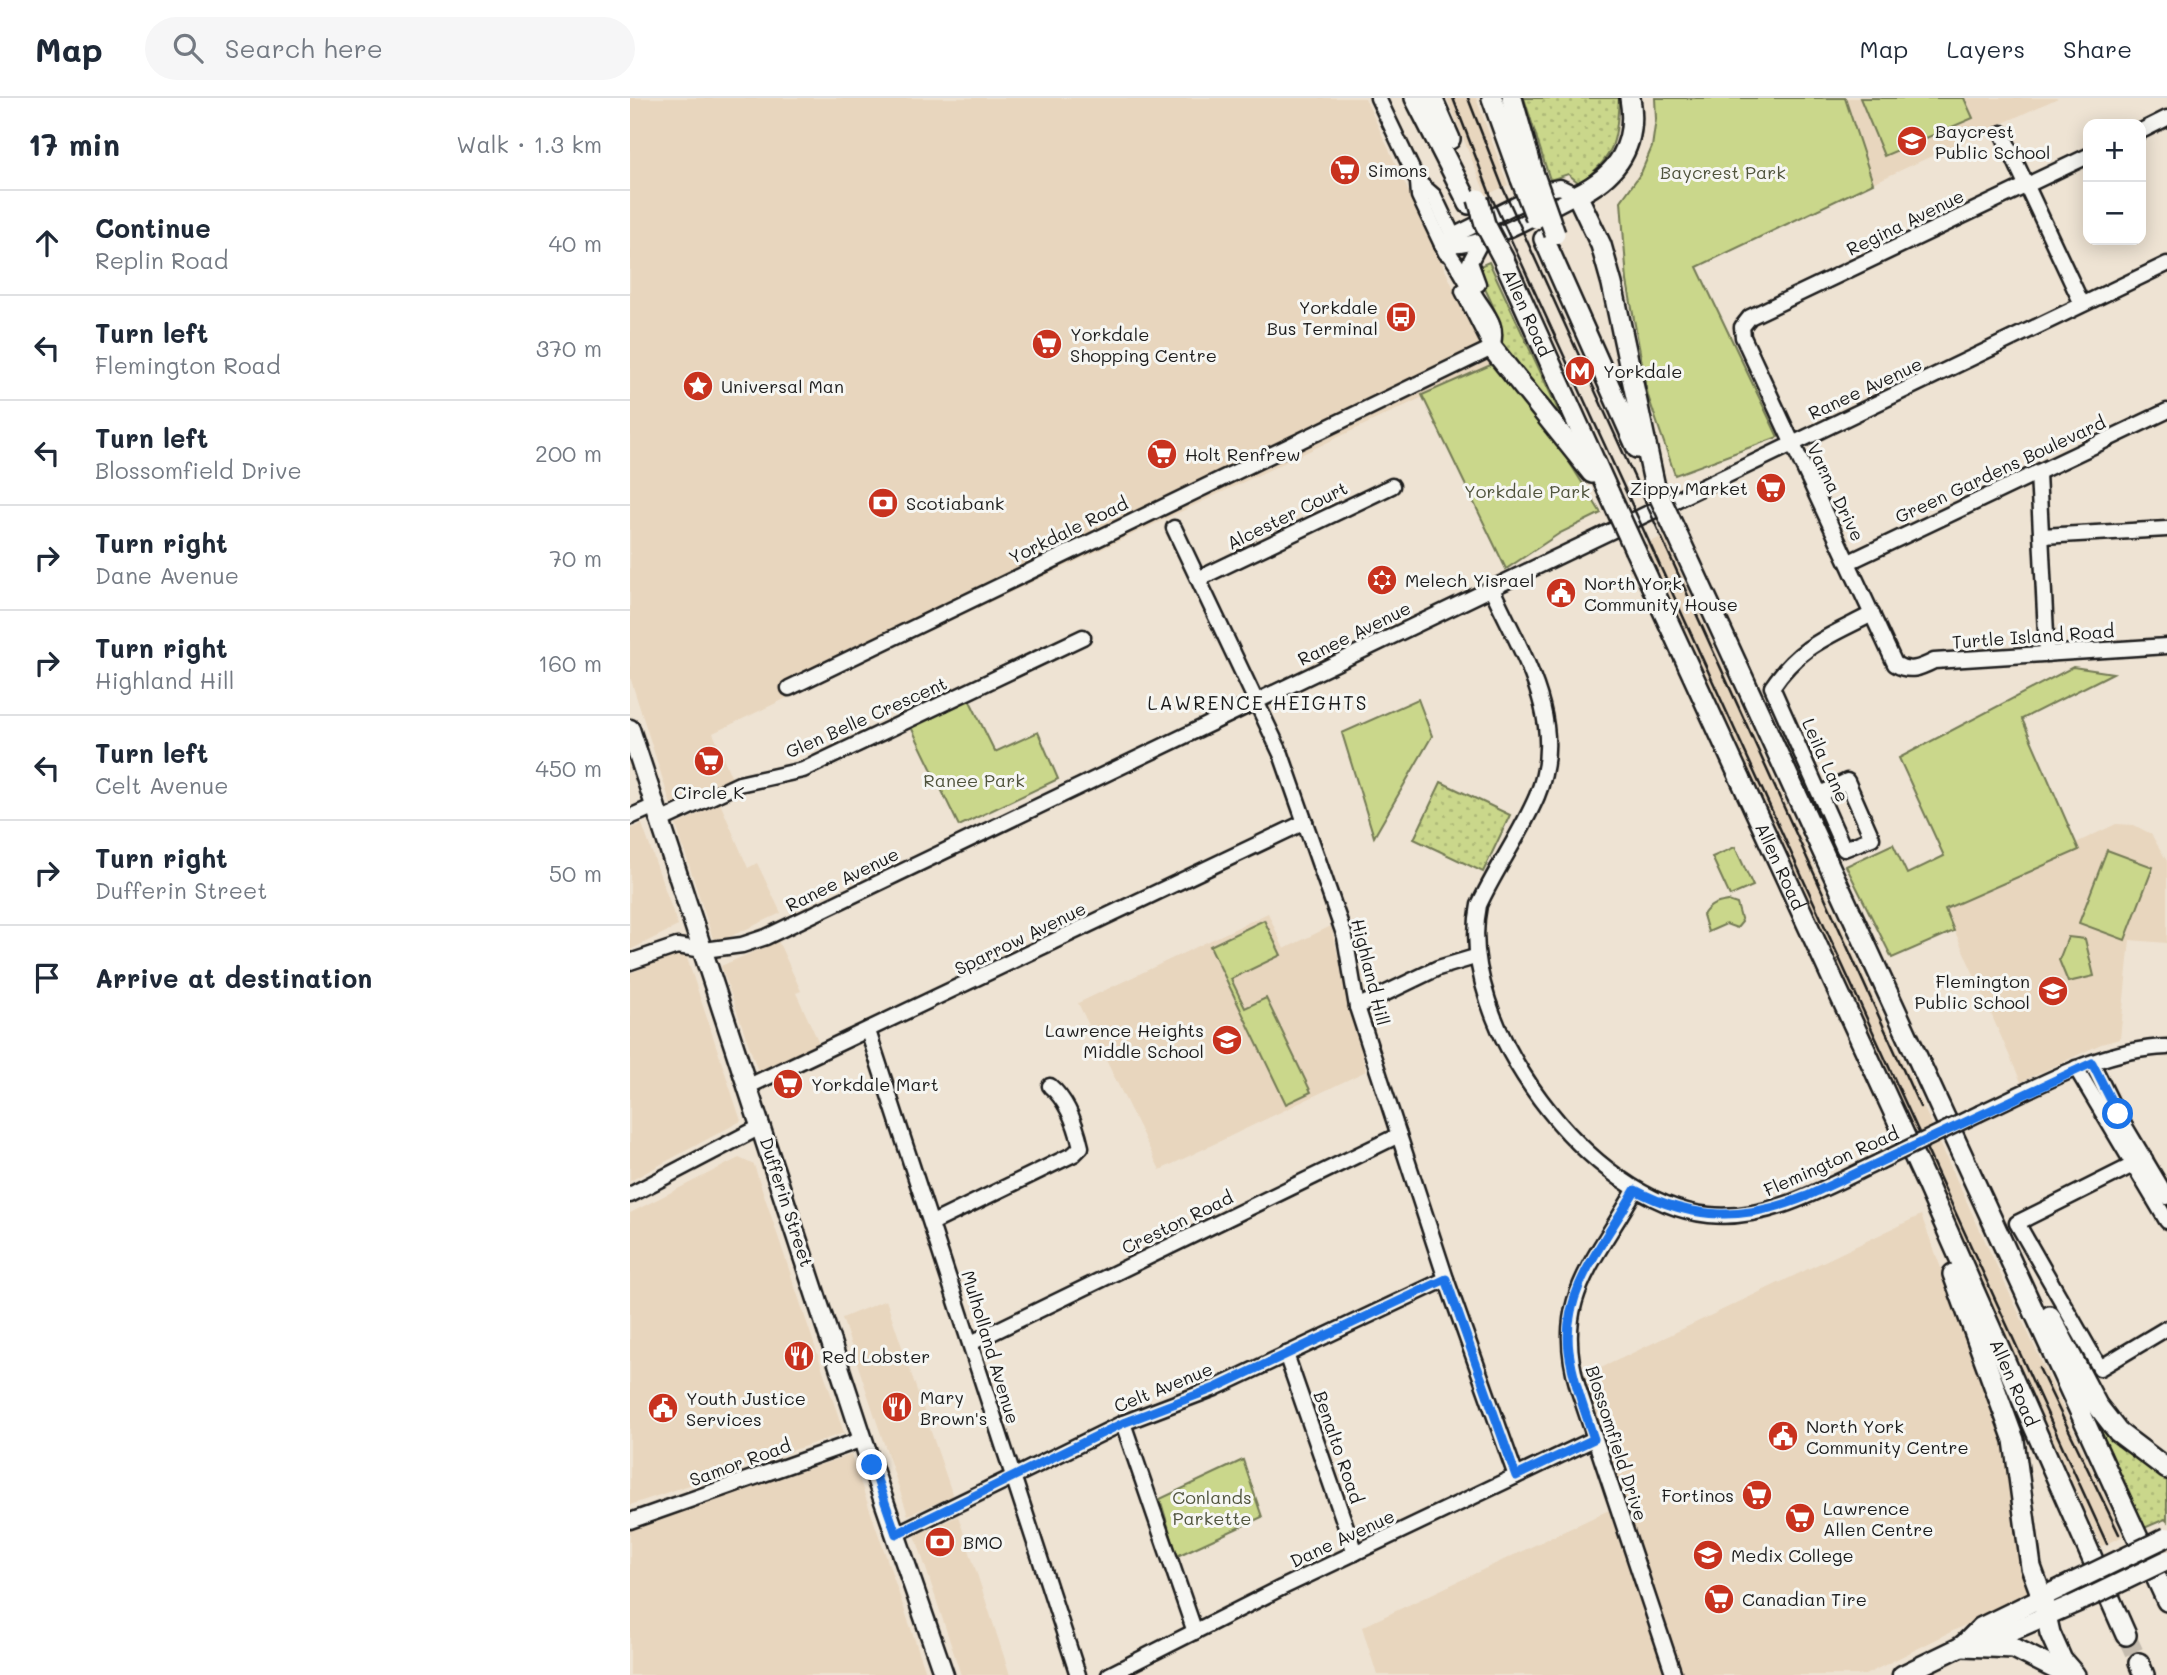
<!DOCTYPE html>
<meta charset="utf-8">
<style>
:root{--surface:#fff;--page:#f6f6f7;--text:#1f2937;--muted:#747a83;--line:#e0e1e3}
body{margin:0;font-family:Mali,sans-serif;background:var(--page);color:var(--text)}
.controls{position:absolute;right:21px;top:21px;display:grid;overflow:hidden;border-radius:14px;box-shadow:0 4px 18px #0003}
.controls button{width:63px;height:63px;display:grid;place-items:center;padding:0;border:0;border-bottom:2px solid var(--line);background:var(--surface);color:var(--text);font:35px sans-serif}
.stop{position:absolute;width:21px;height:21px;margin:-16px;border:5px solid #1a73e8;border-radius:50%;background:#fff}
.stop.end{background:#1a73e8;border-color:#fff;box-shadow:0 2px 7px #0008}
.list{margin:0;padding:0;list-style:none}
h2{display:flex;justify-content:space-between;align-items:center;height:91px;margin:0;padding:0 28px;font-size:30px}
h2 small{font-size:23px;font-weight:400;color:var(--muted)}
.list li{display:grid;grid-template-columns:46px 1fr auto;gap:21px;align-items:center;box-sizing:border-box;height:105px;padding:0 28px;border-top:2px solid var(--line)}
.list b{display:block;font-size:26px;white-space:nowrap}
.list p{margin:0;font-size:23px;white-space:nowrap;color:var(--muted)}
.list em{font-size:23px;font-style:normal;color:var(--muted)}
.icon{flex:none;width:38px;height:38px;fill:none;stroke:currentColor;stroke-width:2;stroke-linecap:round;stroke-linejoin:round}
.map{position:relative;flex:none;width:1537px;height:1577px;overflow:hidden}
header{display:flex;align-items:center;gap:42px;box-sizing:border-box;height:98px;padding:0 35px;background:var(--surface);border-bottom:2px solid var(--line)}
header strong{font-size:33px}
nav{display:flex;gap:38px;margin-inline-start:auto;font-size:24px}
.search{width:490px;height:63px;background:var(--page);display:flex;align-items:center;gap:18px;box-sizing:border-box;padding:0 24px;border-radius:38px;color:var(--muted);font-size:26px}
main{display:flex}
aside{flex:1;background:var(--surface)}
.map>svg:first-child{display:block}
.built{fill:#e8d6be}
.grass{fill:url(#grass-dots);stroke:#737a54;stroke-width:2}
.park{fill:#cad78b;stroke:#737a54;stroke-width:2}
.lines{fill:none;stroke-linecap:round;stroke-linejoin:round}
.highway-tunnel{stroke:#c4bbae;stroke-width:19;stroke-dasharray:19 10;stroke-linecap:butt}
.minor-casing{stroke:#1c1c1c;stroke-width:19}
.major-casing{stroke:#1c1c1c;stroke-width:23}
.highway-casing{stroke:#1c1c1c;stroke-width:24}
.minor{stroke:#f6f6f2;stroke-width:14}
.major{stroke:#f6f6f2;stroke-width:18}
.highway{stroke:#f6f6f2;stroke-width:19}
.rail{stroke:#1c1c1c;stroke-width:2.5}
.minor-bridge-casing{stroke:#1c1c1c;stroke-width:19;stroke-linecap:butt}
.major-bridge-casing{stroke:#1c1c1c;stroke-width:23;stroke-linecap:butt}
.highway-bridge-casing{stroke:#1c1c1c;stroke-width:24;stroke-linecap:butt}
.minor-bridge{stroke:#f6f6f2;stroke-width:14}
.major-bridge{stroke:#f6f6f2;stroke-width:18}
.highway-bridge{stroke:#f6f6f2;stroke-width:19}
.route{stroke:#1a73e8;stroke-width:9}
.labels{text-anchor:middle;dominant-baseline:central;stroke-width:6;stroke-linejoin:round;paint-order:stroke}
.poi-label{font-size:18px;fill:#1c1c1c;stroke:#f6f6f2;text-anchor:start}
.park-label{font-size:18px;fill:#50543d;stroke:#f6f6f2}
.street-label{font-size:18px;fill:#1c1c1c;stroke:#f6f6f2}
.neighbourhood-label{font-size:19px;letter-spacing:2px;fill:#1c1c1c;stroke:#f6f6f2}
</style>
<header>
<strong>Map</strong>
<div class="search"><svg class="icon" aria-label="search" viewBox="0 0 24 24"><circle cx="10" cy="10" r="6"/><path d="M15 15l6 6"/></svg>Search here</div>
<nav><a>Map</a><a>Layers</a><a>Share</a></nav>
</header>
<main>
<aside>
<h2>17 min<small>Walk · 1.3 km</small></h2>
<ul class="list">
<li><svg class="icon" aria-label="ahead" viewBox="0 0 24 24"><path d="M12 20V5M6 11l6-6 6 6"/></svg><div><b>Continue</b><p>Replin Road</p></div><em>40 m</em></li>
<li><svg class="icon" aria-label="left" viewBox="0 0 24 24"><path d="M17 20v-9H6M10 6l-5 5 5 5"/></svg><div><b>Turn left</b><p>Flemington Road</p></div><em>370 m</em></li>
<li><svg class="icon" aria-label="left" viewBox="0 0 24 24"><path d="M17 20v-9H6M10 6l-5 5 5 5"/></svg><div><b>Turn left</b><p>Blossomfield Drive</p></div><em>200 m</em></li>
<li><svg class="icon" aria-label="right" viewBox="0 0 24 24"><path d="M7 20v-9h11M14 6l5 5-5 5"/></svg><div><b>Turn right</b><p>Dane Avenue</p></div><em>70 m</em></li>
<li><svg class="icon" aria-label="right" viewBox="0 0 24 24"><path d="M7 20v-9h11M14 6l5 5-5 5"/></svg><div><b>Turn right</b><p>Highland Hill</p></div><em>160 m</em></li>
<li><svg class="icon" aria-label="left" viewBox="0 0 24 24"><path d="M17 20v-9H6M10 6l-5 5 5 5"/></svg><div><b>Turn left</b><p>Celt Avenue</p></div><em>450 m</em></li>
<li><svg class="icon" aria-label="right" viewBox="0 0 24 24"><path d="M7 20v-9h11M14 6l5 5-5 5"/></svg><div><b>Turn right</b><p>Dufferin Street</p></div><em>50 m</em></li>
<li><svg class="icon" aria-label="arrive" viewBox="0 0 24 24"><path d="M6 21V4h12l-3 4 3 4H6"/></svg><div><b>Arrive at destination</b></div></li>
</ul>
</aside>
<div class="map">
<svg width="1537" height="1577" viewBox="0 0 1537 1577">
<defs>
<pattern id="grass-dots" width="8" height="8" patternUnits="userSpaceOnUse" patternTransform="scale(1.75)"><rect width="8" height="8" fill="#cad78b"/><path d="M2 2h.1M6 6h.1" fill="none" stroke="#adb877" stroke-width="1.8" stroke-linecap="round"/></pattern>
</defs>
<rect width="100%" height="100%" fill="#eee3d3"/>
<filter id="ink" filterUnits="userSpaceOnUse"><feTurbulence type="fractalNoise" baseFrequency=".0143" numOctaves="2"/><feDisplacementMap in="SourceGraphic" scale="14" xChannelSelector="R" yChannelSelector="G"/><feConvolveMatrix kernelMatrix="1 2 1 2 8 2 1 2 1" color-interpolation-filters="sRGB"/></filter>
<g filter="url(#ink)">
<g class="built">
<polygon points="0,0 735,0 840,225 863,266 83,635 102,681 45,708 41,707 0,579"/>
<polygon points="817,0 846,0 878,87 856,97"/>
<polygon points="1215,0 1428,0 1243,85"/>
<polygon points="1034,438 1334,1098 1493,1438 1475,1447 1471,1448 1016,446"/>
<polygon points="90,705 118,770 127,765 151,815 99,839 83,841 46,727"/>
<polygon points="12,726 48,828 0,852 0,731"/>
<polygon points="1486,726 1504,727 1521,736 1537,763 1537,845 1500,842 1490,941 1471,946 1391,984 1315,811 1449,752 1446,745"/>
<polygon points="638,815 654,851 701,828 736,973 530,1072 448,905"/>
<polygon points="148,843 171,893 166,895 190,947 128,973 91,868"/>
<polygon points="56,857 111,1023 0,1083 0,875 43,858"/>
<polygon points="109,1060 124,1067 214,1335 0,1407 0,1115"/>
<polygon points="1291,1117 1370,1326 1385,1386 1401,1494 1235,1577 1050,1577 950,1280"/>
<polygon points="256,1202 323,1398 278,1417 212,1220"/>
<polygon points="221,1357 297,1577 0,1577 0,1427"/>
<polygon points="979,1412 1035,1577 747,1577 732,1529"/>
<polygon points="328,1418 380,1577 331,1577 285,1437"/>
</g>
<g class="grass">
<path d="M894,0h95c-3,43 -3,59 -40,85l-11,-9 -18,6z"/>
<path d="M859,164l79,169 -71,-85c8,-27 -11,-53 -22,-78z"/>
<polygon points="811,684 880,717 853,774 784,741"/>
<polygon points="1469,1321 1496,1352 1537,1381 1537,1423 1535,1421 1512,1431 1461,1322"/>
</g>
<g class="park">
<polygon points="1025,0 1215,0 1243,85 1067,169 1148,339 1045,377 1018,298 997,183 991,103 1011,75 1022,49 1026,21"/>
<polygon points="1230,0 1334,0 1343,20 1254,58"/>
<polygon points="863,266 918,330 971,415 930,435 876,471 792,297"/>
<polygon points="1443,569 1483,575 1392,621 1449,752 1315,811 1324,833 1262,860 1216,768 1263,746 1277,776 1314,758 1269,660"/>
<polygon points="339,601 365,654 408,634 428,681 329,728 281,629"/>
<polygon points="788,601 802,638 744,739 712,635"/>
<polygon points="1105,749 1123,788 1100,798 1082,759"/>
<polygon points="1477,752 1523,769 1495,842 1449,825"/>
<path d="M1098,803l9,3 5,18 -5,6 -11,-4 -18,8 -5,-17c7,-11 13,-12 25,-14z"/>
<polygon points="634,822 651,857 601,881 615,910 636,900 681,994 656,1006 580,848"/>
<polygon points="1438,839 1455,841 1464,878 1438,884 1429,862"/>
<polygon points="613,1362 632,1419 547,1458 530,1401"/>
</g>
<g class="lines">
<polyline class="highway-tunnel" points="1496,1537 1509,1565"/>
<g class="minor-casing">
<g id="minor">
<polyline points="748,0 788,84 789,98 816,155"/>
<polyline points="1511,33 1537,20"/>
<polyline points="1372,35 1452,206"/>
<path d="M1458,58l-338,161 -8,10 1,10 152,327c14,9 25,4 39,-3l233,-15"/>
<polyline points="788,84 804,98 823,138"/>
<polyline points="812,147 823,138 918,91 930,89 947,97"/>
<path d="M812,147c40,6 99,-33 135,-50"/>
<polyline points="848,186 840,164 851,143"/>
<polyline points="833,193 862,250"/>
<polyline points="1408,375 1417,556"/>
<polyline points="544,430 651,656 715,839 727,909 816,1181 886,1378"/>
<polyline points="1412,438 1537,431"/>
<polyline points="1219,464 1537,313"/>
<polyline points="570,480 762,388"/>
<path d="M862,491c30,66 76,133 45,207 -16,38 -41,72 -58,109 -24,117 111,298 230,310 61,6 116,-28 170,-53"/>
<path d="M159,590l703,-340c8,-25 -8,-36 -19,-56 -10,-17 -17,-32 -31,-47"/>
<path d="M1190,696l27,-13 25,57 -28,11 -72,-162c28,-42 58,-51 100,-73"/>
<polyline points="0,719 27,707"/>
<polyline points="32,722 109,686 173,672 453,539"/>
<polyline points="0,864 47,848 74,852 112,847 136,839 1537,166"/>
<polyline points="727,909 808,870 845,859"/>
<polyline points="238,933 448,1577"/>
<polyline points="1462,965 1484,1010 1537,1099"/>
<polyline points="1446,970 1537,1123"/>
<polyline points="119,988 675,724"/>
<path d="M1350,1015c59,-27 120,-64 187,-66"/>
<polyline points="1515,1061 1387,1125 1470,1270 1537,1230"/>
<path d="M1005,1092c-40,73 -84,109 -57,198l96,287"/>
<polyline points="0,1097 132,1028"/>
<path d="M302,1125l142,-69 7,-7c-5,-22 -13,-46 -31,-61"/>
<polyline points="341,1245 769,1037"/>
<polyline points="656,1256 725,1455"/>
<polyline points="493,1325 565,1534"/>
<polyline points="0,1423 233,1341"/>
<polyline points="266,1436 493,1325 585,1290 816,1181"/>
<polyline points="479,1577 651,1490 964,1341"/>
</g>
</g>
<g class="major-casing">
<g id="major">
<polyline points="0,631 237,1354 314,1577"/>
<polyline points="1332,1548 1351,1529 1433,1489"/>
<polyline points="1272,1577 1332,1548 1358,1543 1462,1498"/>
</g>
</g>
<g class="highway-casing">
<g id="highway">
<polyline points="785,0 839,106"/>
<polyline points="802,0 820,41"/>
<polyline points="862,0 891,81"/>
<polyline points="882,0 903,74"/>
<path d="M1000,0c8,47 -12,77 -53,97l24,50 11,39 43,203"/>
<polyline points="914,141 1007,350"/>
<path id="s1" d="M873,160l106,235"/>
<polyline points="862,250 962,375"/>
<polyline points="1046,434 1537,1503"/>
<path id="s2" d="M1005,452l291,632 200,453"/>
<polyline points="1323,1176 1384,1342 1401,1469 1412,1499 1420,1535 1432,1562 1445,1577"/>
<polyline points="1420,1218 1467,1307 1488,1334 1537,1371"/>
<polyline points="1332,1548 1384,1550 1437,1577"/>
<polyline points="1509,1565 1514,1577"/>
</g>
</g>
<use href="#minor" class="minor"/>
<use href="#major" class="major"/>
<use href="#highway" class="highway"/>
<g class="rail">
<polyline points="823,0 860,96 1477,1446"/>
<polyline points="838,0 873,90 1290,1009"/>
<polyline points="1409,1270 1489,1436"/>
</g>
<g class="minor-bridge-casing">
<polyline id="minor-bridge" points="1249,1064 1350,1015"/>
</g>
<g class="major-bridge-casing">
<g id="major-bridge">
<polyline points="1433,1489 1537,1439"/>
<polyline points="1462,1498 1537,1462"/>
</g>
</g>
<g class="highway-bridge-casing">
<g id="highway-bridge">
<polyline points="903,74 925,136"/>
<polyline points="891,81 906,120"/>
<polyline points="848,101 855,126 873,160"/>
<polyline points="1025,389 1046,434"/>
<polyline points="979,395 1005,452"/>
</g>
</g>
<use href="#minor-bridge" class="minor-bridge"/>
<use href="#major-bridge" class="major-bridge"/>
<use href="#highway-bridge" class="highway-bridge"/>
</g>
</g>
<g class="lines" filter="url(#ink)">
<path class="route" d="M242,1367l24,69 227,-111 92,-35 231,-109 70,197 78,-37c-9,-28 -21,-58 -25,-88 -8,-62 38,-111 66,-161 58,31 112,31 172,6l285,-133 26,51"/>
</g>
<defs>
<g id="school-disc" transform="scale(1.575)"><circle r="9.5" fill="#c8321e" stroke="#f6f6f2"/><path d="M0-5L7-2L0 1L-7-2ZM-4 1L0 2.5L4 1V4Q0 6-4 4Z" fill="#fff"/></g>
<g id="supermarket-disc" transform="scale(1.575)"><circle r="9.5" fill="#c8321e" stroke="#f6f6f2"/><path d="M-6-5.5h2.5l.6 2H6L4.5 2H-2.5L-4.4-4H-6ZM-1.5 3.2a1.3 1.3 0 1 0 .1 0ZM3 3.2a1.3 1.3 0 1 0 .1 0Z" fill="#fff"/></g>
<g id="bus-disc" transform="scale(1.575)"><circle r="9.5" fill="#c8321e" stroke="#f6f6f2"/><path d="M-5-6H5V4H4V6H2V4H-2V6H-4V4H-5ZM-3.5-4V0h7V-4ZM-3.5 1.2v1.5H-2V1.2ZM2 1.2v1.5H3.5V1.2Z" fill="#fff"/></g>
<g id="metro-disc" transform="scale(1.575)"><circle r="9.5" fill="#c8321e" stroke="#f6f6f2"/><path d="M-5.5 5V-5H-3L0 0L3-5H5.5V5H3V-.5L0 4L-3-.5V5Z" fill="#fff"/></g>
<g id="sight-disc" transform="scale(1.575)"><circle r="9.5" fill="#c8321e" stroke="#f6f6f2"/><path d="M0-6L1.8-2.2L6-1.7L2.9 1.2L3.7 5.4L0 3.3L-3.7 5.4L-2.9 1.2L-6-1.7L-1.8-2.2Z" fill="#fff"/></g>
<g id="bank-disc" transform="scale(1.575)"><circle r="9.5" fill="#c8321e" stroke="#f6f6f2"/><path d="M-6-4H6V4H-6ZM0-2.3a2.3 2.3 0 1 0 0 4.6a2.3 2.3 0 1 0 0-4.6Z" fill="#fff"/></g>
<g id="synagogue-disc" transform="scale(1.575)"><circle r="9.5" fill="#c8321e" stroke="#f6f6f2"/><path d="M0-6.5L5.6 3.2H-5.6ZM0 6.5L5.6-3.2H-5.6Z" fill="#fff"/></g>
<g id="civic-disc" transform="scale(1.575)"><circle r="9.5" fill="#c8321e" stroke="#f6f6f2"/><path d="M-.6-6.5H3V-4.5H.6V-3L4-1V1h2V6H-6V1h2V-1L-.6-3ZM-1.2 2.5V6h2.4V2.5Z" fill="#fff"/></g>
<g id="restaurant-disc" transform="scale(1.575)"><circle r="9.5" fill="#c8321e" stroke="#f6f6f2"/><path d="M-5-6h1v4h1v-4h1v4h1v-4h1v5L-1.5 .5V6h-2V.5L-5-1ZM5-6V6H3V1.5H1.5Q1.5-4 5-6Z" fill="#fff"/></g>
<g id="university-disc" transform="scale(1.575)"><circle r="9.5" fill="#c8321e" stroke="#f6f6f2"/><path d="M0-5L7-2L0 1L-7-2ZM-4 1L0 2.5L4 1V4Q0 6-4 4Z" fill="#fff"/></g>
</defs>
<g fill-rule="evenodd">
<use href="#school-disc" x="1282" y="43"/>
<use href="#supermarket-disc" x="715" y="72"/>
<use href="#bus-disc" x="771" y="219"/>
<use href="#supermarket-disc" x="417" y="246"/>
<use href="#metro-disc" x="950" y="273"/>
<use href="#sight-disc" x="68" y="288"/>
<use href="#supermarket-disc" x="532" y="356"/>
<use href="#supermarket-disc" x="1141" y="390"/>
<use href="#bank-disc" x="253" y="405"/>
<use href="#synagogue-disc" x="752" y="482"/>
<use href="#civic-disc" x="931" y="495"/>
<use href="#supermarket-disc" x="79" y="663"/>
<use href="#school-disc" x="1423" y="893"/>
<use href="#school-disc" x="597" y="942"/>
<use href="#supermarket-disc" x="158" y="986"/>
<use href="#restaurant-disc" x="169" y="1258"/>
<use href="#restaurant-disc" x="267" y="1309"/>
<use href="#civic-disc" x="33" y="1310"/>
<use href="#civic-disc" x="1153" y="1338"/>
<use href="#supermarket-disc" x="1127" y="1397"/>
<use href="#supermarket-disc" x="1170" y="1420"/>
<use href="#bank-disc" x="310" y="1444"/>
<use href="#university-disc" x="1078" y="1457"/>
<use href="#supermarket-disc" x="1089" y="1501"/>
</g>
<g class="labels">
<g class="poi-label">
<text x="1305" y="33">Baycrest<tspan x="1305" dy="21">Public School</tspan></text>
<text x="738" y="72">Simons</text>
<text x="748" y="209" text-anchor="end">Yorkdale<tspan x="748" dy="21">Bus Terminal</tspan></text>
<text x="440" y="236">Yorkdale<tspan x="440" dy="21">Shopping Centre</tspan></text>
<text x="973" y="273">Yorkdale</text>
<text x="91" y="288">Universal Man</text>
<text x="555" y="356">Holt Renfrew</text>
<text x="1118" y="390" text-anchor="end">Zippy Market</text>
<text x="276" y="405">Scotiabank</text>
<text x="775" y="482">Melech Yisrael</text>
<text x="954" y="485">North York<tspan x="954" dy="21">Community House</tspan></text>
<text x="79" y="694" text-anchor="middle">Circle K</text>
<text x="1400" y="883" text-anchor="end">Flemington<tspan x="1400" dy="21">Public School</tspan></text>
<text x="574" y="932" text-anchor="end">Lawrence Heights<tspan x="574" dy="21">Middle School</tspan></text>
<text x="181" y="986">Yorkdale Mart</text>
<text x="192" y="1258">Red Lobster</text>
<text x="290" y="1299">Mary<tspan x="290" dy="21">Brown's</tspan></text>
<text x="56" y="1300">Youth Justice<tspan x="56" dy="21">Services</tspan></text>
<text x="1176" y="1328">North York<tspan x="1176" dy="21">Community Centre</tspan></text>
<text x="1104" y="1397" text-anchor="end">Fortinos</text>
<text x="1193" y="1410">Lawrence<tspan x="1193" dy="21">Allen Centre</tspan></text>
<text x="333" y="1444">BMO</text>
<text x="1101" y="1457">Medix College</text>
<text x="1112" y="1501">Canadian Tire</text>
</g>
<g class="park-label">
<text x="1093" y="74">Baycrest Park</text>
<text x="897" y="393">Yorkdale Park</text>
<text x="344" y="682">Ranee Park</text>
<text x="582" y="1399">Conlands<tspan x="582" dy="21">Parkette</tspan></text>
</g>
<g class="street-label">
<text transform="translate(1275 124) rotate(-26)">Regina Avenue</text>
<text stroke="none"><textPath href="#s1" startOffset="60">Allen Road</textPath></text>
<text transform="translate(1235 290) rotate(-25)">Ranee Avenue</text>
<text transform="translate(1370 371) rotate(-25)">Green Gardens Boulevard</text>
<text transform="translate(1206 394) rotate(64)">Varna Drive</text>
<text transform="translate(657 417) rotate(-26)">Alcester Court</text>
<text transform="translate(438 432) rotate(-26)">Yorkdale Road</text>
<text transform="translate(724 535) rotate(-26)">Ranee Avenue</text>
<text transform="translate(1403 538) rotate(-4)">Turtle Island Road</text>
<text transform="translate(236 619) rotate(-24)">Glen Belle Crescent</text>
<text transform="translate(1196 662) rotate(66)">Leila Lane</text>
<text stroke="none"><textPath href="#s2" startOffset="348">Allen Road</textPath></text>
<text transform="translate(212 781) rotate(-26)">Ranee Avenue</text>
<text transform="translate(390 840) rotate(-26)">Sparrow Avenue</text>
<text transform="translate(741 874) rotate(76)">Highland Hill</text>
<text transform="translate(1201 1063) rotate(-24)">Flemington Road</text>
<text transform="translate(157 1104) rotate(72)">Dufferin Street</text>
<text transform="translate(547 1124) rotate(-26)">Creston Road</text>
<text transform="translate(361 1249) rotate(73)">Mulholland Avenue</text>
<text stroke="none"><textPath href="#s2" startOffset="915">Allen Road</textPath></text>
<text transform="translate(533 1289) rotate(-22)">Celt Avenue</text>
<text transform="translate(987 1345) rotate(72)">Blossomfield Drive</text>
<text transform="translate(709 1349) rotate(71)">Benalto Road</text>
<text transform="translate(110 1364) rotate(-20)">Samor Road</text>
<text transform="translate(712 1440) rotate(-25)">Dane Avenue</text>
</g>
<g class="neighbourhood-label">
<text x="628" y="604">LAWRENCE HEIGHTS</text>
</g>
</g>
</svg>
<div class="controls">
<button>+</button>
<button>−</button>
</div>
<div class="stop" style="left:1488px;top:1016px"></div>
<div class="stop end" style="left:242px;top:1367px"></div>
</div>
</main>
